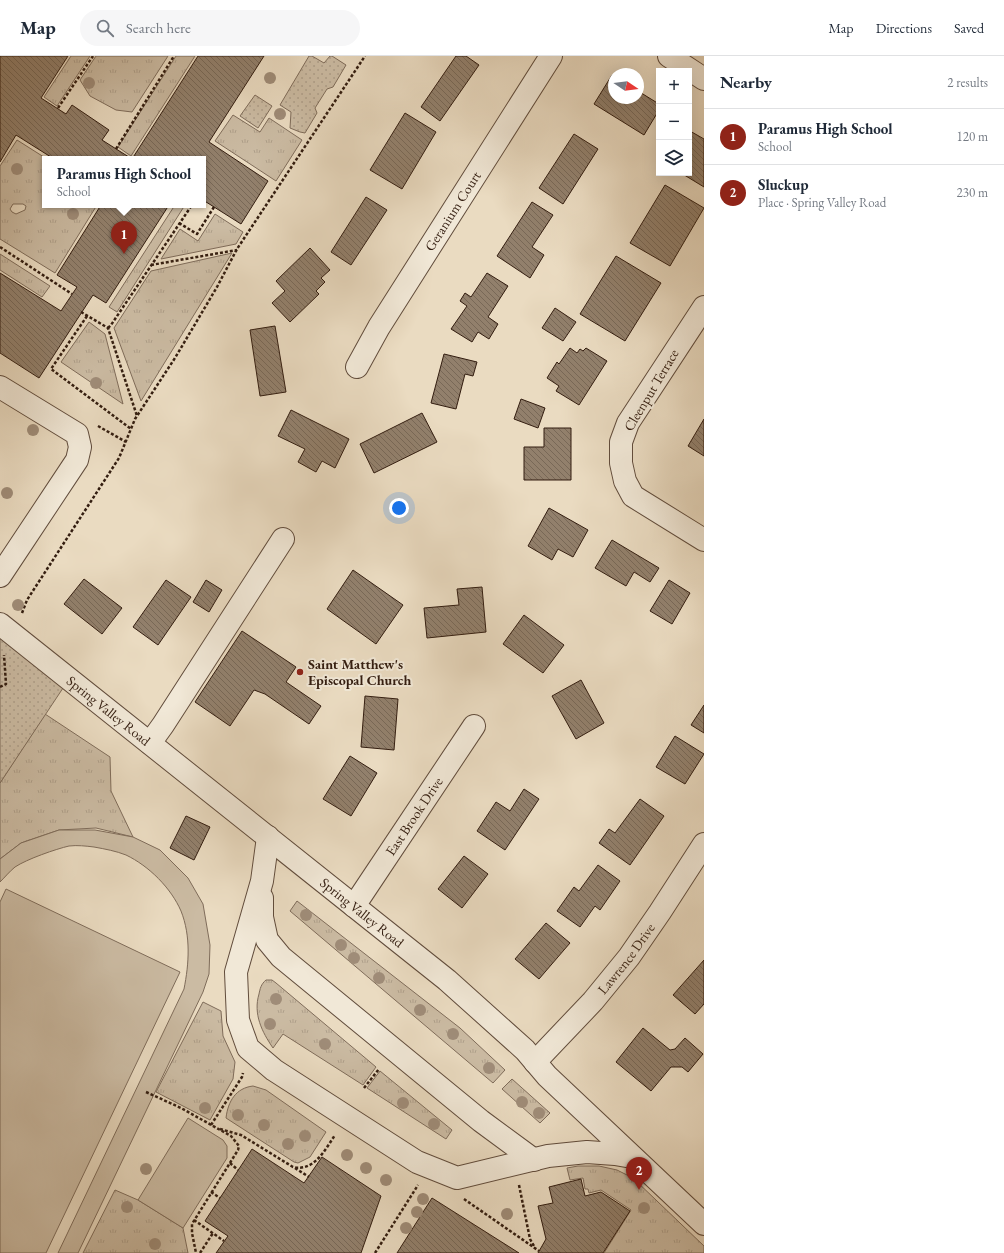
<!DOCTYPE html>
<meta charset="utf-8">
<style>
:root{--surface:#fff;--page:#f6f6f7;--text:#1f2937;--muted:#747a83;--line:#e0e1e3;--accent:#8f2418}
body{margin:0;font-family:"EB Garamond",serif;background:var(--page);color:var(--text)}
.controls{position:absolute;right:12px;top:12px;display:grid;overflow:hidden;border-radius:0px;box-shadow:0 4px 16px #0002}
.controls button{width:36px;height:36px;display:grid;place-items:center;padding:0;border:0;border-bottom:1px solid var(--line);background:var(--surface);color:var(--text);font:20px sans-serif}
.compass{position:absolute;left:608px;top:12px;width:36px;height:36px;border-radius:50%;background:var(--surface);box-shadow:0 4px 16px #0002;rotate:103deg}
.you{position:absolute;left:399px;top:452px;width:14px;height:14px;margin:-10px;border:3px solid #fff;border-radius:50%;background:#1a73e8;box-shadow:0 0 0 6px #1a73e833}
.badge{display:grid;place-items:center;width:26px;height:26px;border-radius:50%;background:var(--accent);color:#fff;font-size:13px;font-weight:700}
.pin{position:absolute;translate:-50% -33px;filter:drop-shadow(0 1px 2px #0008)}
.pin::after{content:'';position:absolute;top:21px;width:14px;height:12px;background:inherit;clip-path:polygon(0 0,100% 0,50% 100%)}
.popup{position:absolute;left:42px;top:100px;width:164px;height:52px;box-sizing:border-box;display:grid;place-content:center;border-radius:0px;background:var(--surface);filter:drop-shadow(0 1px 3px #0005);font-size:13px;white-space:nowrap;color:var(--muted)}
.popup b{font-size:15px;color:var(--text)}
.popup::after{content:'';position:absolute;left:50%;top:100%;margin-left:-8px;border:8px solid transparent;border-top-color:var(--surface)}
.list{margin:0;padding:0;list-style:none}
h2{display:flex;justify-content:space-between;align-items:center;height:52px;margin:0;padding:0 16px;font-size:17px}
h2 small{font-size:13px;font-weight:400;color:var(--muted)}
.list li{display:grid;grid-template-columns:26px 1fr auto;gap:12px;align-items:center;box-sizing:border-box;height:56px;padding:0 16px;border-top:1px solid var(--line)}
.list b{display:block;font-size:15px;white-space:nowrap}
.list p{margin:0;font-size:13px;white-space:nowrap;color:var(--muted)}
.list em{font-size:13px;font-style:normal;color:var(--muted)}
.icon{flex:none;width:22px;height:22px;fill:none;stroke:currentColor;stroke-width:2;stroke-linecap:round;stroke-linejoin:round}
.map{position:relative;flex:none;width:704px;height:1197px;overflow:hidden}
header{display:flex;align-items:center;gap:24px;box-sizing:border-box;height:56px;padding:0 20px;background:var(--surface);border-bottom:1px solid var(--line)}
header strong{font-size:19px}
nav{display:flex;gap:22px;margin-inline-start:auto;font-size:14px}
.search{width:280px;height:36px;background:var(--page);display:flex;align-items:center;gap:10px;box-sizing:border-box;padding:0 14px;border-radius:22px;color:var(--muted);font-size:15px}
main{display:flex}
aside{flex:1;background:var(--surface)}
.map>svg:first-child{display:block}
.grass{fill:url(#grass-tufts);stroke:#7f6c5a;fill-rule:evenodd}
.park{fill:url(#park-dots);stroke:#7f6c5a}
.pitch{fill:#cbbba3;stroke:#7f6c5a}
.building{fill:url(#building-back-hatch);stroke:#331d10}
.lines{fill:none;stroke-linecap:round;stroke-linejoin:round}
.minor-casing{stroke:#614c3c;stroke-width:24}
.path{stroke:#331d10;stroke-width:2.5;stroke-dasharray:3 2;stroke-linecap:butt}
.minor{stroke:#f1e8d7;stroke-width:22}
.tree{fill:#9f8c78}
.poi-dot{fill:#8f2418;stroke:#f1e8d7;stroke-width:1.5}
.labels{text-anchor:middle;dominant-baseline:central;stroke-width:4;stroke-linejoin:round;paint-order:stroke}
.street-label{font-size:14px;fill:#331d10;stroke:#f1e8d7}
.poi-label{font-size:14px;font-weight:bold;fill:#331d10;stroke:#f1e8d7;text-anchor:start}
</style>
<header>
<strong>Map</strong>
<div class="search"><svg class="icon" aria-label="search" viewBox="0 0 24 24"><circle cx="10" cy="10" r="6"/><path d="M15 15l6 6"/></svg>Search here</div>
<nav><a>Map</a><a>Directions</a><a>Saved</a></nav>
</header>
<main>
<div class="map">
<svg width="704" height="1197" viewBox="0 0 704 1197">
<defs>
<pattern id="grass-tufts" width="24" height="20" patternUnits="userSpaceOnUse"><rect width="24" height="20" fill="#cbbba3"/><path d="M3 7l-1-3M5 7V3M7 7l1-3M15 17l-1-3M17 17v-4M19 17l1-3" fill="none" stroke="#afa08b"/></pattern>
<pattern id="park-dots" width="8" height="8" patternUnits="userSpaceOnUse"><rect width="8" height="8" fill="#cbbba3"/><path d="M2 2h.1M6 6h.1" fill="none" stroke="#afa08b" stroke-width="1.8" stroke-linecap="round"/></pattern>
<pattern id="building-back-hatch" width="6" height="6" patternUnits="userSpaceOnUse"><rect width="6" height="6" fill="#92806c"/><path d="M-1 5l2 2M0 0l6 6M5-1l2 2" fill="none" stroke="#786857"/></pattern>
</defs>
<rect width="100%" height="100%" fill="#eadbc1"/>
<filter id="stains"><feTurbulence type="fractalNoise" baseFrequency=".005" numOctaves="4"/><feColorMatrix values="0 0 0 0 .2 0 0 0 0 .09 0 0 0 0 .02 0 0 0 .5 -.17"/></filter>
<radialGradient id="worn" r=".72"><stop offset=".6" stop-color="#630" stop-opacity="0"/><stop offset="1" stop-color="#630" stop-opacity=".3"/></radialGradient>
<g class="grass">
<polygon points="71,0 90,0 57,50 44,41"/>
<polygon points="96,0 168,0 132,56 116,54 90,40 80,24"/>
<polygon points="176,0 195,0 131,100 118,91"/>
<polygon points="233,59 260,76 269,62 302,84 276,125 215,85"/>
<path d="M17,84l30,19h-2v46h52l-42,68 -55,-34v-73zM13,148h10l3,2 -1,4 -9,4 -4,-2 -2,-3z"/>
<polygon points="175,149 185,149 117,256 109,251"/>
<polygon points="215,158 243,176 236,188 161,203 180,173 198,185"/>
<polygon points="232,197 141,345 114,272 151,215"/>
<polygon points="0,198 50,230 42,241 0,214"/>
<polygon points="89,266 105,278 123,348 61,306"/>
<polygon points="45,658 110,701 111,735 133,781 96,772 59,774 21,787 0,803 0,727"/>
<polygon points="297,845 460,972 505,1014 493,1027 290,855"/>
<path d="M266,924h6l4,3 100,84 -13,18 -80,-51 -10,14c-11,-16 -20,-34 -14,-54 1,-5 2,-10 7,-14z"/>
<polygon points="203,946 221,955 223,980 235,1006 233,1023 210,1064 156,1036"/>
<polygon points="380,1015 452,1074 446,1083 367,1032"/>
<polygon points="512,1023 550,1057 540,1067 502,1033"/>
<path d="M253,1030l13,4 60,42 -16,25 -12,6 -4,-1 -68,-44c2,-17 10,-30 27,-32z"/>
<polygon points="578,1110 599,1110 617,1114 633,1122 704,1190 704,1197 604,1197 631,1154 601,1134 589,1137 588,1133 585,1133 583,1122 570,1124 567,1112"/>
<polygon points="115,1134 138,1144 183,1172 188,1197 83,1197"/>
</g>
<g class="park">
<polygon points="309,0 312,0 324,7 330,0 332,0 346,9 333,31 327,33 315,52 317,57 305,77 300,76 290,72 291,56 280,49"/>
<polygon points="255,39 272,50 258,72 240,60"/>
<polygon points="0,568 69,623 0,727"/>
</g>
<g class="pitch">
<path d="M59,774h36l38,7 27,13 28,28 15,26 7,41 -1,29 -6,18 -125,261h-20l126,-264c5,-25 7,-53 -3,-78 -10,-23 -32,-45 -55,-56 -10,-4 -21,-6 -32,-8 -8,-1 -17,-2 -25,-1 -13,3 -42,13 -54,21 -5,4 -10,10 -15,15v-23l21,-16z"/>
<polygon points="6,833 180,916 46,1197 0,1197 0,846"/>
<polygon points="188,1062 223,1084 227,1090 227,1102 183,1172 138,1144"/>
</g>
<g class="building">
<polygon points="0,0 68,0 41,42 66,58 72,49 109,74 102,84 132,103 54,103 16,79 0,106"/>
<polygon points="198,0 264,0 209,86 268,125 241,168 203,144 203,103 132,103"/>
<polygon points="456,0 466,0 479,9 440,65 421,51"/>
<polygon points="612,19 614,20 614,42 638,42 638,35 659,48 659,54 644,79 594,48"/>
<polygon points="405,57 436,76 402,133 370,114"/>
<polygon points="690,75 704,83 704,131 681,117 689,117"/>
<polygon points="574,78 598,93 563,148 539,132"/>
<polygon points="665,129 704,152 670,210 630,187"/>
<polygon points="366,141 387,154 351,209 331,196"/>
<polygon points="532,146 553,159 532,191 544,199 530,222 497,200"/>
<polygon points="101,149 169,149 106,247 93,239 39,322 0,297 0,217 61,255 77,231 57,219"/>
<polygon points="310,192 330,214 321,222 325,226 316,235 319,238 290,266 272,247 285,235 276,225"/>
<polygon points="616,200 661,227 625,285 580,258"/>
<polygon points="487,217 508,230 488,261 498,268 489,283 478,276 472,286 451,273 467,250 460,245 465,237 471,241"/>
<polygon points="555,252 576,266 563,285 542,272"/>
<polygon points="275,270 286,336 260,340 250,274"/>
<polygon points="570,292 577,297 580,293 583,295 586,292 607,305 579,349 556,335 559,330 547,322 557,306 559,308"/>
<polygon points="444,298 477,306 473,320 465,318 456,353 431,347"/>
<polygon points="521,343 545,352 538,372 514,363"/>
<polygon points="291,354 349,383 335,412 322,405 316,416 298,406 305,393 278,380"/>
<polygon points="422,357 437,386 374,417 360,388"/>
<polygon points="704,363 704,400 688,390"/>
<polygon points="544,372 571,372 571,424 524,424 524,391 544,391"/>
<polygon points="549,452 588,474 573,501 558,493 552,504 528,490"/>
<polygon points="612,484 659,512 650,526 634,516 626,530 595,512"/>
<polygon points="353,514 403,549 376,588 327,553"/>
<polygon points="84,523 122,552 102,578 64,548"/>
<polygon points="166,524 191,541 158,589 133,571"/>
<polygon points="206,524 222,534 209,556 193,546"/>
<polygon points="669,524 690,537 672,568 650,555"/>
<polygon points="482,531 486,576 427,582 424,552 459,549 457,533"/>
<polygon points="524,559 564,589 543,617 503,588"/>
<polygon points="242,575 296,611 286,626 321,650 309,668 265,638 254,634 230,670 195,646"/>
<polygon points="581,624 604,667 576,683 552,640"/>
<polygon points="365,640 398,643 394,694 361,691"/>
<polygon points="704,649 704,677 691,669"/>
<polygon points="675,680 704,698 685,728 656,711"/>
<polygon points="350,700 377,717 351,760 323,743"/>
<polygon points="524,733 539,743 505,794 477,775 496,746 510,755"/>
<polygon points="640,743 664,760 630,809 599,787 609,773 615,777"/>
<polygon points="186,760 210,771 194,804 170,792"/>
<polygon points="464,800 488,818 462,852 438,833"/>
<polygon points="598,809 620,825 600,854 595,850 580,871 557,855 574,831 579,835"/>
<polygon points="546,867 570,887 539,923 515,903"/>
<polygon points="704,904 704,948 695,958 673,939"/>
<polygon points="643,972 670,994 675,993 685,982 703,998 688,1016 682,1011 671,1011 651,1035 616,1006"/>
<polygon points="252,1093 304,1127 322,1101 381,1140 361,1197 216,1197 228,1180 205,1165"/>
<polygon points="581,1123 585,1140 601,1136 630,1155 603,1197 538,1197 546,1183 538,1150 553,1147 549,1131"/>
<polygon points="432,1142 519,1197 397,1197"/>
</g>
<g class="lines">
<g class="minor-casing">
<g id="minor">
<polyline points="669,0 704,23"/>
<polyline points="704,251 628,367 621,386 621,407 625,425 633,440 704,484"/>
<path id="s1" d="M357,311l22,-40 172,-271"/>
<polyline points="0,331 77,378 80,391 77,404 0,520"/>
<path id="s2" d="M0,568l447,356 78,70 22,26 157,148"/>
<polyline points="150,687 163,669 283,483"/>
<polyline points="268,781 262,825 236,916 238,964 248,992 274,1014 417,1106 457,1122 548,1100 587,1096 615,1098 632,1101"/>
<polyline points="262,842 262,861 267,884 281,901 481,1065 534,1104"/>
<path id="s3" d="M354,850l120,-180"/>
<path id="s4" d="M535,1006l58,-61 36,-44 31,-45 44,-68"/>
</g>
</g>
<g class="path">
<polyline points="58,52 93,0"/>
<polyline points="116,93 174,0"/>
<polyline points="179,167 197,178 214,151"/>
<polyline points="0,191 72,238"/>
<polyline points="151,209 237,194"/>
<polyline points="81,256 108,272 137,360"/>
<polyline points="87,260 51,313 131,373"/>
<polyline points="108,272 111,269 192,149"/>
<polyline points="98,370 126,386"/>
<polyline points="22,557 27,544 119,402 135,363 175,302 217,231 237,193 365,0"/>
<polyline points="0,631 6,628 4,599"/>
<polyline points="364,1032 379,1013"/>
<polyline points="146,1036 181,1052 231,1080 239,1090 238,1094 192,1168 192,1177 196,1197"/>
<polyline points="211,1069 242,1021 243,1017"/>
<path d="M220,1073l21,6 52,32c21,5 32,-17 42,-32"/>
<polyline points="230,1107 238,1114"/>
<polyline points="295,1112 309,1121"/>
<polyline points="519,1129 530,1183 534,1190"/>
<polyline points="211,1136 220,1142"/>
<polyline points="464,1143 539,1195"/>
<polyline points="194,1164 224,1185"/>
<polyline points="200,1197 213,1177"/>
<polyline points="375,1197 418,1129"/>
</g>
<use href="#minor" class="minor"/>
</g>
<g class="tree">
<circle cx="270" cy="22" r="6"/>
<circle cx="89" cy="27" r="6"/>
<circle cx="280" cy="58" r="6"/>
<circle cx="17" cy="113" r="6"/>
<circle cx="73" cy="158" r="6"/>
<circle cx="96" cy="327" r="6"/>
<circle cx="33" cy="374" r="6"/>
<circle cx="7" cy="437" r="6"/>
<circle cx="18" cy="549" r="6"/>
<circle cx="306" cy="859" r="6"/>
<circle cx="341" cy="889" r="6"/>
<circle cx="354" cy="902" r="6"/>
<circle cx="379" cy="922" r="6"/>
<circle cx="276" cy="943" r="6"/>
<circle cx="420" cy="954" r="6"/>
<circle cx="270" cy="968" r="6"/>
<circle cx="453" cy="978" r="6"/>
<circle cx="325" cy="988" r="6"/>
<circle cx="489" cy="1012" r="6"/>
<circle cx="522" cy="1046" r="6"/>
<circle cx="403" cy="1047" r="6"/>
<circle cx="205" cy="1052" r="6"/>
<circle cx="539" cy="1057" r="6"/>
<circle cx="238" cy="1059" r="6"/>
<circle cx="434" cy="1068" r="6"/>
<circle cx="264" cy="1069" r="6"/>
<circle cx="305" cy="1080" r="6"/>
<circle cx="288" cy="1088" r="6"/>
<circle cx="347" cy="1099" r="6"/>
<circle cx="366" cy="1112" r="6"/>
<circle cx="146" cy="1113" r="6"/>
<circle cx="386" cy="1124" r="6"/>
<circle cx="423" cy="1143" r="6"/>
<circle cx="127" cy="1151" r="6"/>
<circle cx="644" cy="1152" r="6"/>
<circle cx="417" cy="1156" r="6"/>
<circle cx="507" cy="1158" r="6"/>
<circle cx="406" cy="1172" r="6"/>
<circle cx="155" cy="1188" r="6"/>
</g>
<circle class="poi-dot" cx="300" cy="616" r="4"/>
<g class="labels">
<g class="street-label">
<text stroke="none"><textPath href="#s1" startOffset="183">Geranium Court</textPath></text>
<text transform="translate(651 334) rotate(-59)">Cleenput Terrace</text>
<text stroke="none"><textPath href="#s2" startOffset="139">Spring Valley Road</textPath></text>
<text stroke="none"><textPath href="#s3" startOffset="108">East Brook Drive</textPath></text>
<text stroke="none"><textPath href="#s2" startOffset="463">Spring Valley Road</textPath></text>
<text stroke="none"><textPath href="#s4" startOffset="138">Lawrence Drive</textPath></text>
</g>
<g class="poi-label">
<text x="308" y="608">Saint Matthew's<tspan x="308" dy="16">Episcopal Church</tspan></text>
</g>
</g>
<rect width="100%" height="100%" filter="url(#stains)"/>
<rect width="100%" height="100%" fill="url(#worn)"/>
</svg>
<div class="controls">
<button>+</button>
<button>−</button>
<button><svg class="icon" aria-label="layers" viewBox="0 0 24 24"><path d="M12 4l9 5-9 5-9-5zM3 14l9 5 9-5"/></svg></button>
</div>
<svg class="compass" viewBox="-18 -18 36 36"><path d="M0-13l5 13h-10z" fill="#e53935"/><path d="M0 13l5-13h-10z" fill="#747a83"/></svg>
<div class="you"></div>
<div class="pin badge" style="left:124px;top:198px">1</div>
<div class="popup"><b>Paramus High School</b>School</div>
<div class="pin badge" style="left:639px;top:1134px">2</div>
</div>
<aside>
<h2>Nearby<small>2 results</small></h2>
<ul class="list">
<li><span class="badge">1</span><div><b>Paramus High School</b><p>School</p></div><em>120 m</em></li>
<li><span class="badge">2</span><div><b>Sluckup</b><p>Place · Spring Valley Road</p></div><em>230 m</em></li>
</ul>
</aside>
</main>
